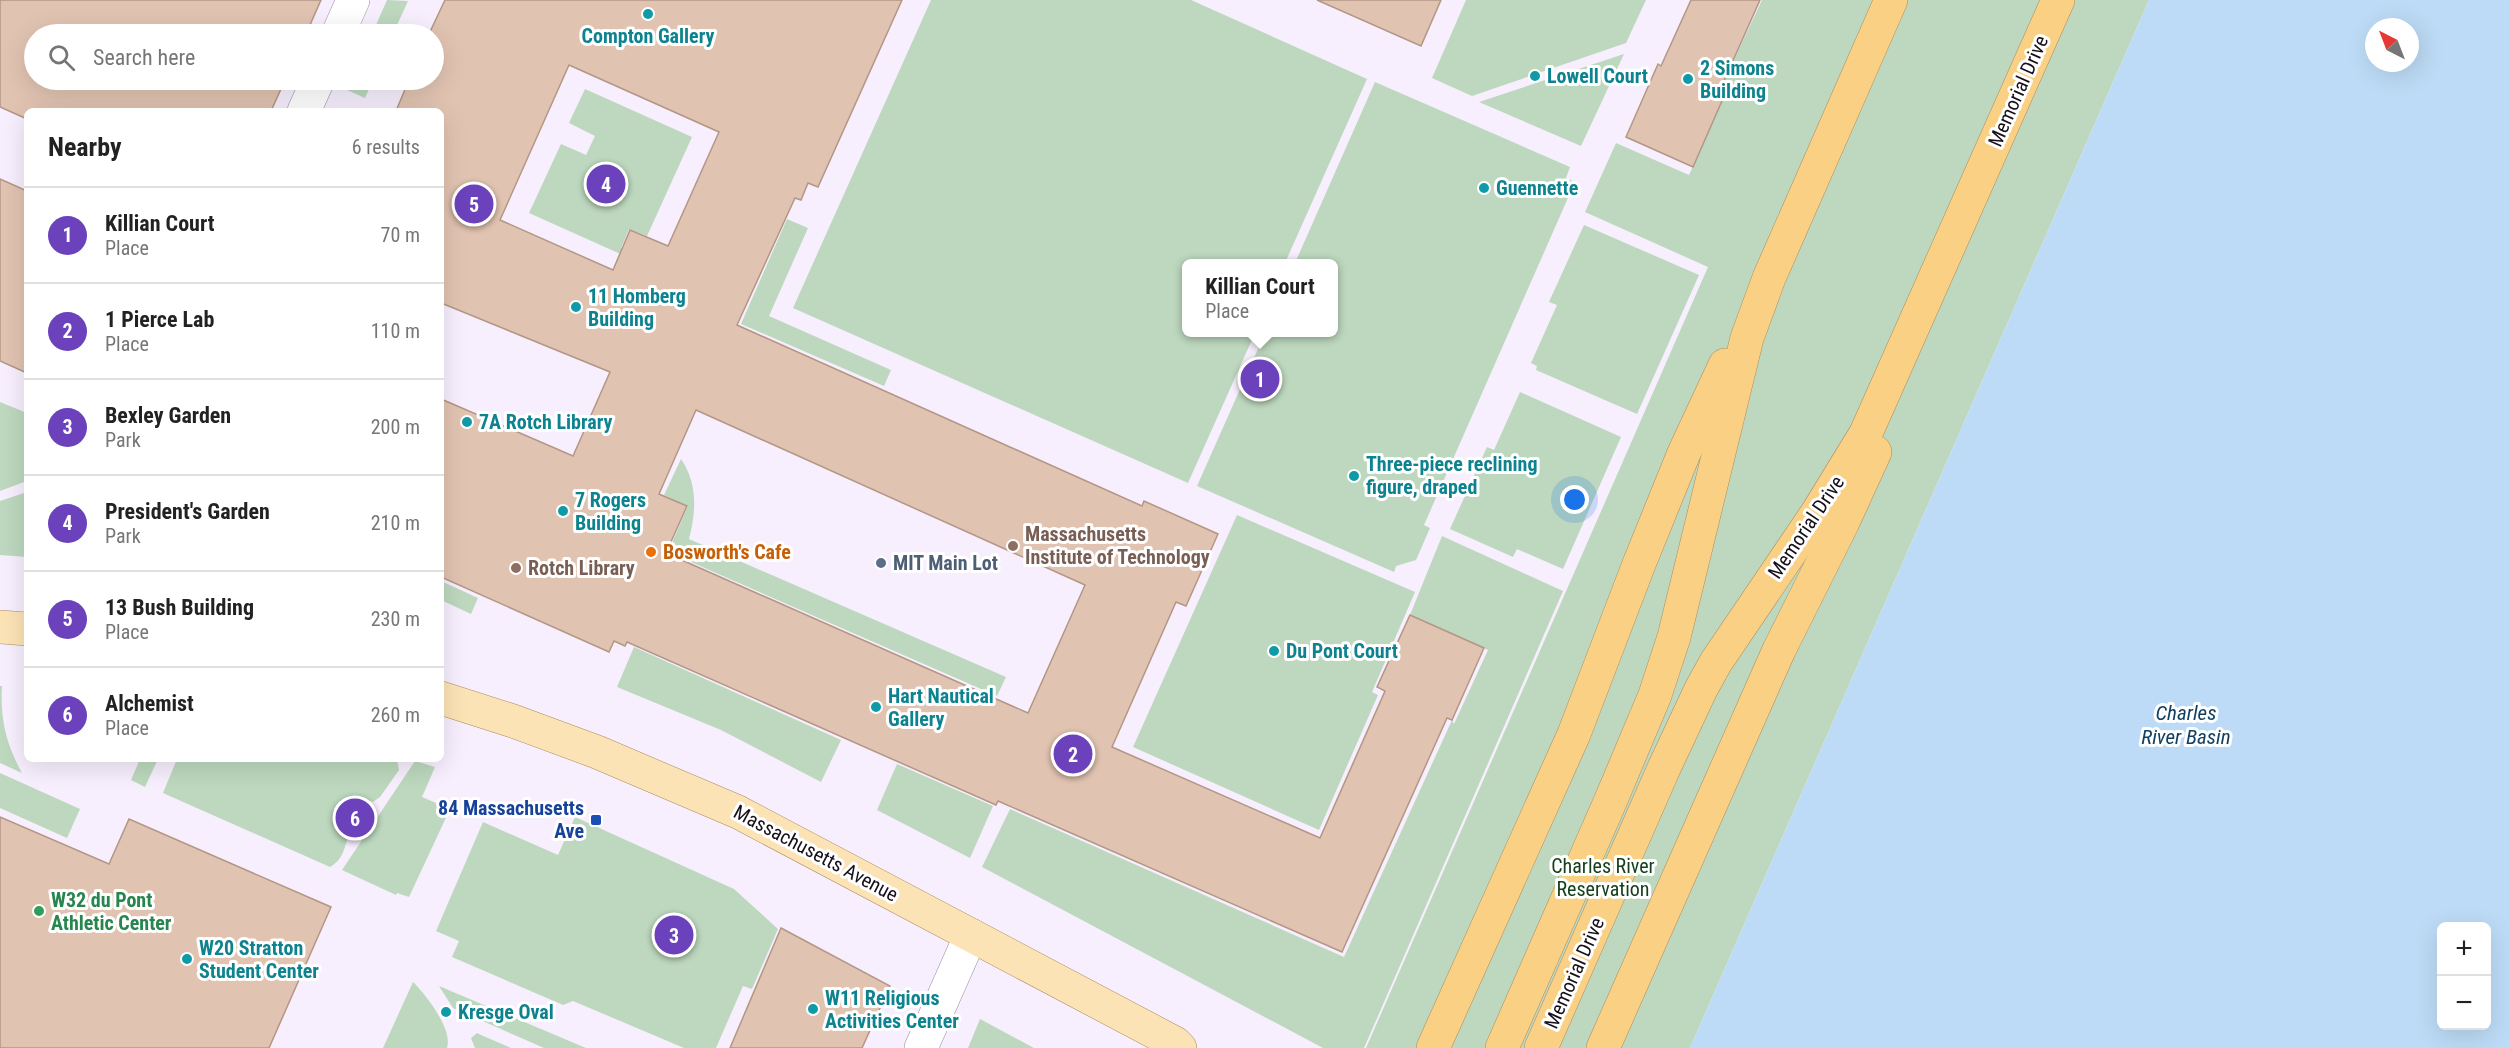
<!DOCTYPE html>
<meta charset="utf-8">
<style>
:root{--surface:#fff;--page:#f6f6f6;--text:#222;--muted:#767676;--line:#e0e0e0;--accent:#6b42bb}
body{margin:0;font-family:"Roboto Condensed",sans-serif;background:var(--page);color:var(--text)}
.controls{position:absolute;right:18px;bottom:18px;display:grid;overflow:hidden;border-radius:9px;box-shadow:0 6px 24px #0002}
.controls button{width:54px;height:54px;display:grid;place-items:center;padding:0;border:0;border-bottom:2px solid var(--line);background:var(--surface);color:var(--text);font:30px sans-serif}
.compass{position:absolute;left:2365px;top:18px;width:54px;height:54px;border-radius:50%;background:var(--surface);box-shadow:0 6px 24px #0002;rotate:318deg}
.you{position:absolute;left:1575px;top:500px;width:21px;height:21px;margin:-15px;border:4px solid #fff;border-radius:50%;background:#1a73e8;box-shadow:0 0 0 9px #1a73e833}
.badge{display:grid;place-items:center;width:39px;height:39px;border-radius:50%;background:var(--accent);color:#fff;font-size:20px;font-weight:700}
.pin{position:absolute;translate:-50% -50%;border:3px solid #fff;box-shadow:0 2px 6px #0006}
.popup{position:absolute;left:1182px;top:259px;width:156px;height:78px;box-sizing:border-box;display:grid;place-content:center;border-radius:9px;background:var(--surface);filter:drop-shadow(0 2px 4px #0005);font-size:20px;white-space:nowrap;color:var(--muted)}
.popup b{font-size:22px;color:var(--text)}
.popup::after{content:'';position:absolute;left:50%;top:100%;margin-left:-12px;border:12px solid transparent;border-top-color:var(--surface)}
.list{margin:0;padding:0;list-style:none}
h2{display:flex;justify-content:space-between;align-items:center;height:78px;margin:0;padding:0 24px;font-size:26px}
h2 small{font-size:20px;font-weight:400;color:var(--muted)}
.list li{display:grid;grid-template-columns:39px 1fr auto;gap:18px;align-items:center;box-sizing:border-box;height:96px;padding:0 24px;border-top:2px solid var(--line)}
.list b{display:block;font-size:22px;white-space:nowrap}
.list p{margin:0;font-size:20px;white-space:nowrap;color:var(--muted)}
.list em{font-size:20px;font-style:normal;color:var(--muted)}
.icon{flex:none;width:33px;height:33px;fill:none;stroke:currentColor;stroke-width:2;stroke-linecap:round;stroke-linejoin:round}
.map{position:relative;flex:none;width:2509px;height:1048px;overflow:hidden}
.search{position:absolute;background:var(--surface);box-shadow:0 6px 24px #0002;left:24px;top:24px;width:420px;height:66px;display:flex;align-items:center;gap:15px;box-sizing:border-box;padding:0 21px;border-radius:33px;color:var(--muted);font-size:22px}
.panel{position:absolute;background:var(--surface);box-shadow:0 6px 24px #0002;left:24px;top:108px;width:420px;height:654px;border-radius:9px}
.map>svg:first-child{display:block}
.built{fill:#f7effd;fill-rule:evenodd}
.green{fill:#bdd8be}
.water{fill:#bddbf6;fill-rule:evenodd}
.building{fill:#e1c3b1;stroke:#b39686;stroke-width:1.5;fill-rule:evenodd}
.lines{fill:none;stroke-linecap:round;stroke-linejoin:round}
.minor-casing{stroke:#998ba5;stroke-width:34}
.major-casing{stroke:#aa8c5f;stroke-width:34}
.highway-casing{stroke:#aa8c5f;stroke-width:34}
.minor{stroke:#fff;stroke-width:33}
.major{stroke:#fce3b6;stroke-width:33}
.highway{stroke:#fad085;stroke-width:33}
.culture-dot{fill:#0f9aa8;stroke:#fff;stroke-width:2}
.education-dot{fill:#8d6e63;stroke:#fff;stroke-width:2}
.food-dot{fill:#e8710a;stroke:#fff;stroke-width:2}
.service-dot{fill:#5c6f8a;stroke:#fff;stroke-width:2}
.transit-dot{fill:#1a4fb4;stroke:#fff;stroke-width:2}
.leisure-dot{fill:#2e9e5b;stroke:#fff;stroke-width:2}
.labels{text-anchor:middle;dominant-baseline:central;stroke-width:6;stroke-linejoin:round;paint-order:stroke}
.culture-label{font-size:20px;font-weight:bold;fill:#0d838f;stroke:#fff;text-anchor:start}
.street-label{font-size:20px;fill:#150f19;stroke:#fff}
.education-label{font-size:20px;font-weight:bold;fill:#785e54;stroke:#fff;text-anchor:start}
.food-label{font-size:20px;font-weight:bold;fill:#c56008;stroke:#fff;text-anchor:start}
.service-label{font-size:20px;font-weight:bold;fill:#4e5e75;stroke:#fff;text-anchor:start}
.transit-label{font-size:20px;font-weight:bold;fill:#164399;stroke:#fff;text-anchor:end}
.park-label{font-size:20px;fill:#15401b;stroke:#fff}
.leisure-label{font-size:20px;font-weight:bold;fill:#27864d;stroke:#fff;text-anchor:start}
.water-label{font-size:21px;font-style:italic;fill:#104063;stroke:#fff}
</style>
<div class="map">
<svg width="2509" height="1048" viewBox="0 0 2509 1048">
<rect width="100%" height="100%" fill="#fbfbfb"/>
<path class="built" d="M0,0h1827l-461,1048h-1366zM34,34h400v46h-400zM27,111h414v648h-414zM1186,264h148v68h-148z"/>
<g class="green">
<polygon points="387,0 408,1 393,34 372,34"/>
<polygon points="931,0 1191,0 1367,79 1285,263 1186,264 1186,332 1255,333 1188,483 793,308"/>
<polygon points="1466,0 1646,0 1626,43 1472,96 1432,78"/>
<polygon points="1762,0 2149,0 1690,1048 1366,1048 1708,267 1585,212 1616,143 1689,175 1725,95 1719,92"/>
<polygon points="1624,54 1581,146 1479,102"/>
<polygon points="352,80 373,80 365,98 347,90"/>
<polygon points="1375,82 1570,167 1566,178 1575,182 1424,525 1430,528 1416,560 1396,566 1394,572 1197,486 1265,333 1334,332 1334,264 1295,263"/>
<polygon points="585,89 692,137 647,236 629,229 621,248 639,256 636,261 529,213 561,144 586,155 595,136 569,123"/>
<polygon points="787,219 808,228 769,316 891,370 884,386 741,324"/>
<polygon points="1584,225 1699,275 1637,414 1536,370 1537,366 1531,363 1557,305 1549,302"/>
<polygon points="1520,392 1621,437 1563,569 1517,549 1513,557 1450,529 1487,447 1494,450"/>
<polygon points="0,402 27,413 27,481 0,491"/>
<path d="M681,459c17,25 15,53 8,80l317,138 -9,19 -329,-144 20,-46 -24,-11z"/>
<polygon points="27,492 27,557 0,555 0,501"/>
<polygon points="1237,515 1415,592 1372,692 1378,695 1319,830 1133,747"/>
<polygon points="1442,536 1563,591 1364,1048 1323,1048 982,867 1010,809 1344,957 1452,720 1454,724 1488,650 1410,615"/>
<polygon points="441,581 478,598 471,614 441,600"/>
<polygon points="634,647 841,740 821,782 721,730 617,687"/>
<path d="M0,686h2c-2,33 4,58 20,87l-22,-10z"/>
<polygon points="140,759 158,759 145,787 131,780"/>
<path d="M177,759h220l2,11 -19,27 -7,5c-14,-6 -43,-8 -39,17 2,8 10,13 13,21 -3,11 -6,21 -17,27l-167,-74z"/>
<polygon points="415,761 435,767 422,797 450,809 409,897 397,893 396,895 342,870"/>
<polygon points="897,764 993,806 970,858 877,810"/>
<polygon points="0,773 80,809 67,838 0,808"/>
<polygon points="575,817 734,889 778,929 752,989 743,986 716,1048 684,1048 573,1001 563,1005 452,957 459,941 436,931 483,822 558,855"/>
<path d="M413,982c13,13 40,47 34,66h-64z"/>
<polygon points="439,986 586,1048 544,1048 453,1008"/>
<polygon points="980,1019 1034,1048 968,1048"/>
<polygon points="477,1033 481,1035 511,1048 475,1048 471,1038"/>
</g>
<path class="water" d="M2149,0h360v1048h-819zM2374,27h36v36h-36zM2442,926h44v100h-44z"/>
<g class="building">
<polygon points="0,0 321,0 306,34 34,34 34,80 285,80 271,111 27,111 27,119 0,107"/>
<path d="M445,0h457l-84,187 -10,-4 -7,17 -6,-2 -58,127 405,181 2,-5 74,33 -32,72 -10,-4 -64,145 208,91 65,-147 -8,-4 33,-72 74,33 -32,72 -5,-2 -105,234 -344,-151 -2,4 -369,-163 -2,4 -11,-5 -5,11 -168,-75v-178l132,57 37,-84 -169,-69v-192h-45l13,-31h25v-46h-5zM569,65l150,67 -51,114 -38,-16 -17,40 -113,-50zM696,410l389,175 -57,128 -362,-160 21,-47 -28,-12z"/>
<polygon points="1317,0 1441,0 1421,46"/>
<polygon points="1691,0 1760,0 1719,92 1725,94 1693,167 1626,137 1658,64 1661,66"/>
<polygon points="0,179 27,191 27,373 0,361"/>
<polygon points="0,817 109,864 129,819 331,907 269,1048 0,1048"/>
<polygon points="781,928 890,986 862,1048 730,1048"/>
</g>
<g class="lines">
<g class="minor-casing">
<g id="minor">
<polyline points="338,34 353,0"/>
<polyline points="304,111 318,80"/>
<polyline points="921,1048 971,935"/>
</g>
</g>
<g class="major-casing">
<g id="major">
<polyline points="0,627 27,629"/>
<polyline points="441,698 513,721 597,752 738,812 1175,1043 1180,1048"/>
</g>
</g>
<g class="highway-casing">
<g id="highway">
<polyline points="1433,1048 1574,734 1639,564 1684,453 1725,365"/>
<polyline points="1502,1048 1610,802 1655,695 1674,637 1747,338 1769,278 1891,0"/>
<polyline points="1541,1048 1664,768 1701,689 1716,662 1817,513 1866,433 2058,0"/>
<polyline points="1603,1048 1779,650 1843,522 1875,452"/>
</g>
</g>
<use href="#minor" class="minor"/>
<use href="#major" class="major"/>
<use href="#highway" class="highway"/>
</g>
<g class="culture-dot">
<circle cx="648" cy="14" r="6"/>
<circle cx="1535" cy="76" r="6"/>
<circle cx="1688" cy="79" r="6"/>
<circle cx="1484" cy="188" r="6"/>
<circle cx="576" cy="307" r="6"/>
<circle cx="467" cy="422" r="6"/>
<circle cx="1354" cy="476" r="6"/>
<circle cx="563" cy="511" r="6"/>
<circle cx="1274" cy="651" r="6"/>
<circle cx="876" cy="707" r="6"/>
<circle cx="187" cy="959" r="6"/>
<circle cx="813" cy="1009" r="6"/>
<circle cx="446" cy="1012" r="6"/>
</g>
<g class="education-dot">
<circle cx="1013" cy="546" r="6"/>
<circle cx="516" cy="568" r="6"/>
</g>
<circle class="food-dot" cx="651" cy="552" r="6"/>
<circle class="service-dot" cx="881" cy="563" r="6"/>
<rect class="transit-dot" x="590" y="814" width="12" height="12" rx="3"/>
<circle class="leisure-dot" cx="39" cy="911" r="6"/>
<g class="labels">
<g class="culture-label">
<text x="648" y="36" text-anchor="middle">Compton Gallery</text>
<text x="1700" y="68">2 Simons<tspan x="1700" dy="23">Building</tspan></text>
<text x="1547" y="76">Lowell Court</text>
<text x="1496" y="188">Guennette</text>
<text x="588" y="296">11 Homberg<tspan x="588" dy="23">Building</tspan></text>
<text x="479" y="422">7A Rotch Library</text>
<text x="1366" y="464">Three-piece reclining<tspan x="1366" dy="23">figure, draped</tspan></text>
<text x="575" y="500">7 Rogers<tspan x="575" dy="23">Building</tspan></text>
<text x="1286" y="651">Du Pont Court</text>
<text x="888" y="696">Hart Nautical<tspan x="888" dy="23">Gallery</tspan></text>
<text x="199" y="948">W20 Stratton<tspan x="199" dy="23">Student Center</tspan></text>
<text x="825" y="998">W11 Religious<tspan x="825" dy="23">Activities Center</tspan></text>
<text x="458" y="1012">Kresge Oval</text>
</g>
<g class="street-label">
<text transform="translate(2018 91) rotate(-66)">Memorial Drive</text>
<text transform="translate(1806 527) rotate(-56)">Memorial Drive</text>
<text transform="translate(816 853) rotate(28)">Massachusetts Avenue</text>
<text transform="translate(1574 973) rotate(-66)">Memorial Drive</text>
</g>
<g class="education-label">
<text x="1025" y="534">Massachusetts<tspan x="1025" dy="23">Institute of Technology</tspan></text>
<text x="528" y="568">Rotch Library</text>
</g>
<g class="food-label">
<text x="663" y="552">Bosworth's Cafe</text>
</g>
<g class="service-label">
<text x="893" y="563">MIT Main Lot</text>
</g>
<g class="transit-label">
<text x="584" y="808">84 Massachusetts<tspan x="584" dy="23">Ave</tspan></text>
</g>
<g class="park-label">
<text x="1603" y="866">Charles River<tspan x="1603" dy="23">Reservation</tspan></text>
</g>
<g class="leisure-label">
<text x="51" y="900">W32 du Pont<tspan x="51" dy="23">Athletic Center</tspan></text>
</g>
<g class="water-label">
<text x="2186" y="713">Charles<tspan x="2186" dy="24">River Basin</tspan></text>
</g>
</g>
</svg>
<div class="controls">
<button>+</button>
<button>−</button>
</div>
<svg class="compass" viewBox="-18 -18 36 36"><path d="M0-13l5 13h-10z" fill="#e53935"/><path d="M0 13l5-13h-10z" fill="#767676"/></svg>
<div class="you"></div>
<div class="pin badge" style="left:1260px;top:379px">1</div>
<div class="popup"><b>Killian Court</b>Place</div>
<div class="pin badge" style="left:1073px;top:754px">2</div>
<div class="pin badge" style="left:674px;top:935px">3</div>
<div class="pin badge" style="left:606px;top:184px">4</div>
<div class="pin badge" style="left:474px;top:204px">5</div>
<div class="pin badge" style="left:355px;top:818px">6</div>
<div class="search"><svg class="icon" aria-label="search" viewBox="0 0 24 24"><circle cx="10" cy="10" r="6"/><path d="M15 15l6 6"/></svg>Search here</div>
<section class="panel">
<h2>Nearby<small>6 results</small></h2>
<ul class="list">
<li><span class="badge">1</span><div><b>Killian Court</b><p>Place</p></div><em>70 m</em></li>
<li><span class="badge">2</span><div><b>1 Pierce Lab</b><p>Place</p></div><em>110 m</em></li>
<li><span class="badge">3</span><div><b>Bexley Garden</b><p>Park</p></div><em>200 m</em></li>
<li><span class="badge">4</span><div><b>President's Garden</b><p>Park</p></div><em>210 m</em></li>
<li><span class="badge">5</span><div><b>13 Bush Building</b><p>Place</p></div><em>230 m</em></li>
<li><span class="badge">6</span><div><b>Alchemist</b><p>Place</p></div><em>260 m</em></li>
</ul>
</section>
</div>
